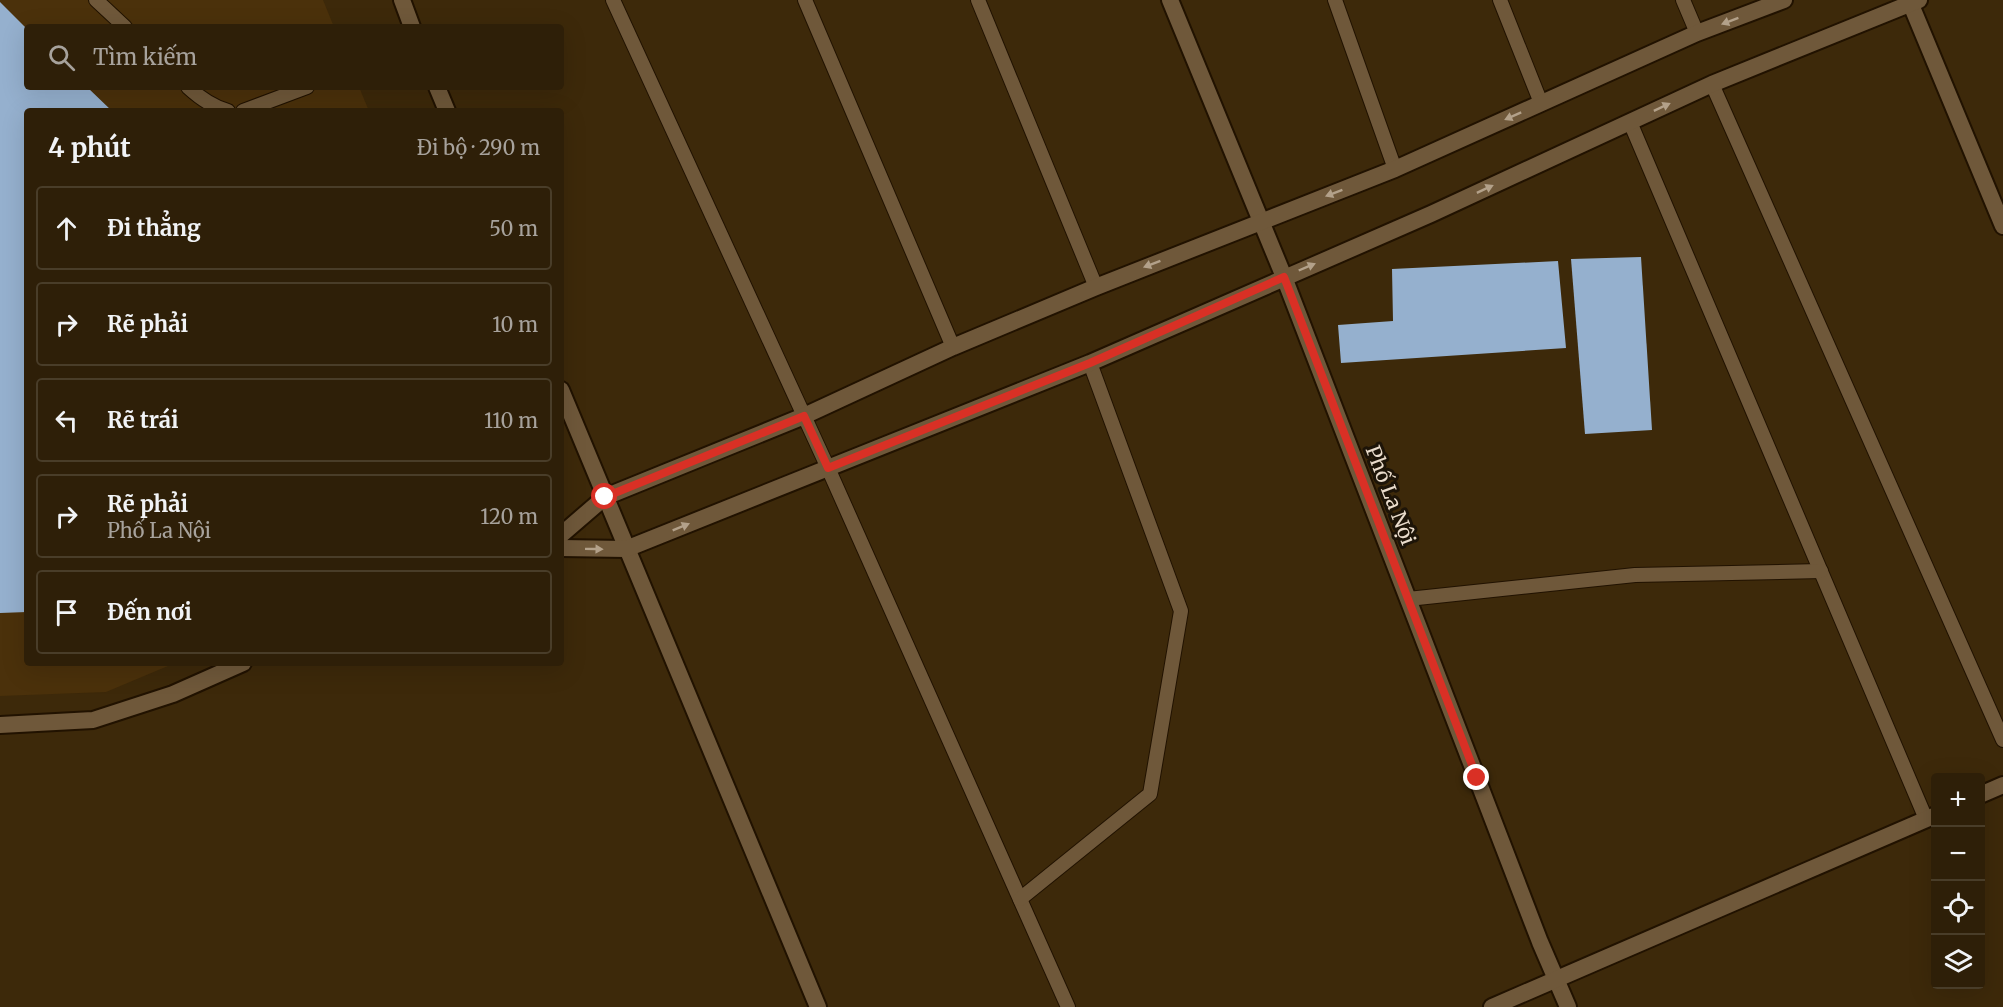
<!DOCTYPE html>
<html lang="vi">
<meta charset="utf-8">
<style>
:root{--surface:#2e1f08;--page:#362712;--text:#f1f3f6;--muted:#a7a29c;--line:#493d29}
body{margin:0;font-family:Merriweather,serif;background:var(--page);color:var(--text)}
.controls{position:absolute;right:18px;bottom:18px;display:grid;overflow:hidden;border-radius:6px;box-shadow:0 6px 24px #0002}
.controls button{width:54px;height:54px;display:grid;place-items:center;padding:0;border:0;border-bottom:2px solid var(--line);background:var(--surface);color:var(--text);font:30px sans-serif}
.stop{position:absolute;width:18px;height:18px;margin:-14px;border:4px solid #d93025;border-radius:50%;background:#fff}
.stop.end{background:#d93025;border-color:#fff;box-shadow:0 2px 6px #0008}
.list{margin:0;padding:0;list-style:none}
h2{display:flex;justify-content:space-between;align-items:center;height:78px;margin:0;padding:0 24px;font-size:26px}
h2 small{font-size:20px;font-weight:400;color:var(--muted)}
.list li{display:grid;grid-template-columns:39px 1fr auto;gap:18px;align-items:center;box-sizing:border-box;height:84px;margin:0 12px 12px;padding:0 12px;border:2px solid var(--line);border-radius:6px}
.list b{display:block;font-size:22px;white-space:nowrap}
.list p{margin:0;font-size:20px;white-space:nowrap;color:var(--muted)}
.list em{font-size:20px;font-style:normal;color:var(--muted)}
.icon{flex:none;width:33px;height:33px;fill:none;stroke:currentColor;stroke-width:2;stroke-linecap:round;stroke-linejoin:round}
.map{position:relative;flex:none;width:2003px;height:1007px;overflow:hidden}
.search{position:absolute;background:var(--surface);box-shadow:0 6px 24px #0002;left:24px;top:24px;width:540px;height:66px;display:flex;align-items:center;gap:15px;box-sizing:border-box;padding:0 21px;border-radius:6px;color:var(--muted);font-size:22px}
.panel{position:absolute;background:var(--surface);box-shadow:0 6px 24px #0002;left:24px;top:108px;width:540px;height:558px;border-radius:6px}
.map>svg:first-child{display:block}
.built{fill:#4b310b}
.building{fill:#95b0ce}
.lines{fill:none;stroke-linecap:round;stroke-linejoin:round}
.service-casing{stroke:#211200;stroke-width:16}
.minor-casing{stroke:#211200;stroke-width:20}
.tertiary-casing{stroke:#211200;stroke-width:20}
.service{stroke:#6f583a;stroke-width:14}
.minor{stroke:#6f583a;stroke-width:16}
.tertiary{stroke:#6f583a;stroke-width:16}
.oneway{fill:#b3a18a}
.route{stroke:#d93025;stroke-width:8}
.labels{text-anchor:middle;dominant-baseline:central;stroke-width:6;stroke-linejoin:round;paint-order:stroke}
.street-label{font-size:20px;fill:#eadccc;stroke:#1d1408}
</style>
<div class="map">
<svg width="2003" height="1007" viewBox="0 0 2003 1007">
<rect width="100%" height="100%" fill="#3d290a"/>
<polygon class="built" points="0,0 323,0 334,27 27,27 27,87 359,87 369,111 27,111 27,663 175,663 106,692 0,696"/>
<g class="building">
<polygon points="0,2 27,29 27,87 87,87 112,111 27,111 27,612 0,613"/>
<polygon points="1641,257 1652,430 1585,434 1571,259"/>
<polygon points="1558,261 1566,348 1341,363 1338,325 1393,321 1392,269"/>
</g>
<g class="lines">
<g class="service-casing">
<g id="service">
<polyline points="96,0 125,27"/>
<polyline points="613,0 828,468 1068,1007"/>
<polyline points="805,0 953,347"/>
<polyline points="978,0 1096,287"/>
<polyline points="1335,0 1395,169"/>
<polyline points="1500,0 1541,103"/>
<polyline points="1683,0 1697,33"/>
<polyline points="1712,84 2003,740"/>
<path d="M188,87c12,11 24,20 40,24"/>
<polyline points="243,111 307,87"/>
<polyline points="1630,122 1926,819"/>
<polyline points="1408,599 1635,575 1821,571"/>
<polyline points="1020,899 1150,794 1181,611 1090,363"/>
</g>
</g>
<g class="minor-casing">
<g id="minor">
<polyline points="402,0 412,27"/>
<polyline points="1170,0 1284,277 1540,942 1568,1007"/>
<polyline points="1909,0 2003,226"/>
<polyline points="437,87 447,111"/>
<polyline points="561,390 818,1007"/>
<polyline points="561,535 605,497 804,416 953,347 1096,287 1395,169 1697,33 1784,0"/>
<polyline points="561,548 626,549 1090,363 1431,214 1712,84 1919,0"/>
<polyline points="0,725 93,720 173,694 243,663"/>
</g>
</g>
<g class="tertiary-casing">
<g id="tertiary">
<polyline points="1980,795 2003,785"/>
<polyline points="1492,1007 1936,815"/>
</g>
</g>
<use href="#service" class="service"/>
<use href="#minor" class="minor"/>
<use href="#tertiary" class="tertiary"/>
</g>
<defs><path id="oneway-solid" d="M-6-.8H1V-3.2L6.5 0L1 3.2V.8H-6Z" transform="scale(1.5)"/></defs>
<g class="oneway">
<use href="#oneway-solid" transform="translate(1730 21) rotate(159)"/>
<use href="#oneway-solid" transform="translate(1662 107) rotate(-25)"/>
<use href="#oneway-solid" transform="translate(1513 116) rotate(156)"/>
<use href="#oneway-solid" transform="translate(1485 189) rotate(-25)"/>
<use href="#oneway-solid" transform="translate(1334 193) rotate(159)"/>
<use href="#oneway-solid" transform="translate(1152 264) rotate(159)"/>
<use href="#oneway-solid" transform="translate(1307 267) rotate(-23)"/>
<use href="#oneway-solid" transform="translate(681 527) rotate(-22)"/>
<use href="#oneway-solid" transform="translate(594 549) rotate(1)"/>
</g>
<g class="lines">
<polyline class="route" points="605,497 804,416 828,468 1090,363 1284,277 1477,778"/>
</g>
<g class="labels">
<g class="street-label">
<text transform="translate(1391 495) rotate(69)">Phố La Nội</text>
</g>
</g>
</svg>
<div class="controls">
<button>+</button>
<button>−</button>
<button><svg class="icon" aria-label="locate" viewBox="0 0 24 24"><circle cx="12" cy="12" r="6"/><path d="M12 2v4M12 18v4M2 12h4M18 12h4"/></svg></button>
<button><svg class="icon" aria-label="layers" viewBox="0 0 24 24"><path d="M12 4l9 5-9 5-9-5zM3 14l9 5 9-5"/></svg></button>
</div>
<div class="stop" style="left:605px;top:497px"></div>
<div class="stop end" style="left:1477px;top:778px"></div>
<div class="search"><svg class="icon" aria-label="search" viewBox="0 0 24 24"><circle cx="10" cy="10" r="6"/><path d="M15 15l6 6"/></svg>Tìm kiếm</div>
<section class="panel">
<h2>4 phút<small>Đi bộ · 290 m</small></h2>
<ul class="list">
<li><svg class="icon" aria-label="ahead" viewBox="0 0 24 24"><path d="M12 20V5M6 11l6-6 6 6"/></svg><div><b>Đi thẳng</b></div><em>50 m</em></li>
<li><svg class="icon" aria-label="right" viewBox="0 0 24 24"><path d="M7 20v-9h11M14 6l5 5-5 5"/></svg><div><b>Rẽ phải</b></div><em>10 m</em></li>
<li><svg class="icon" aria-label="left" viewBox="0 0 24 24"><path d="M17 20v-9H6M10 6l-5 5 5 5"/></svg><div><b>Rẽ trái</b></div><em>110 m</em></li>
<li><svg class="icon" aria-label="right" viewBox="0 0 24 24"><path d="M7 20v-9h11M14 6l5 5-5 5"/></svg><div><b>Rẽ phải</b><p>Phố La Nội</p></div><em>120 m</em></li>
<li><svg class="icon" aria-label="arrive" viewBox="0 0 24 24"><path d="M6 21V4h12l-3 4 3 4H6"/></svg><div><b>Đến nơi</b></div></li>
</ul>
</section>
</div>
